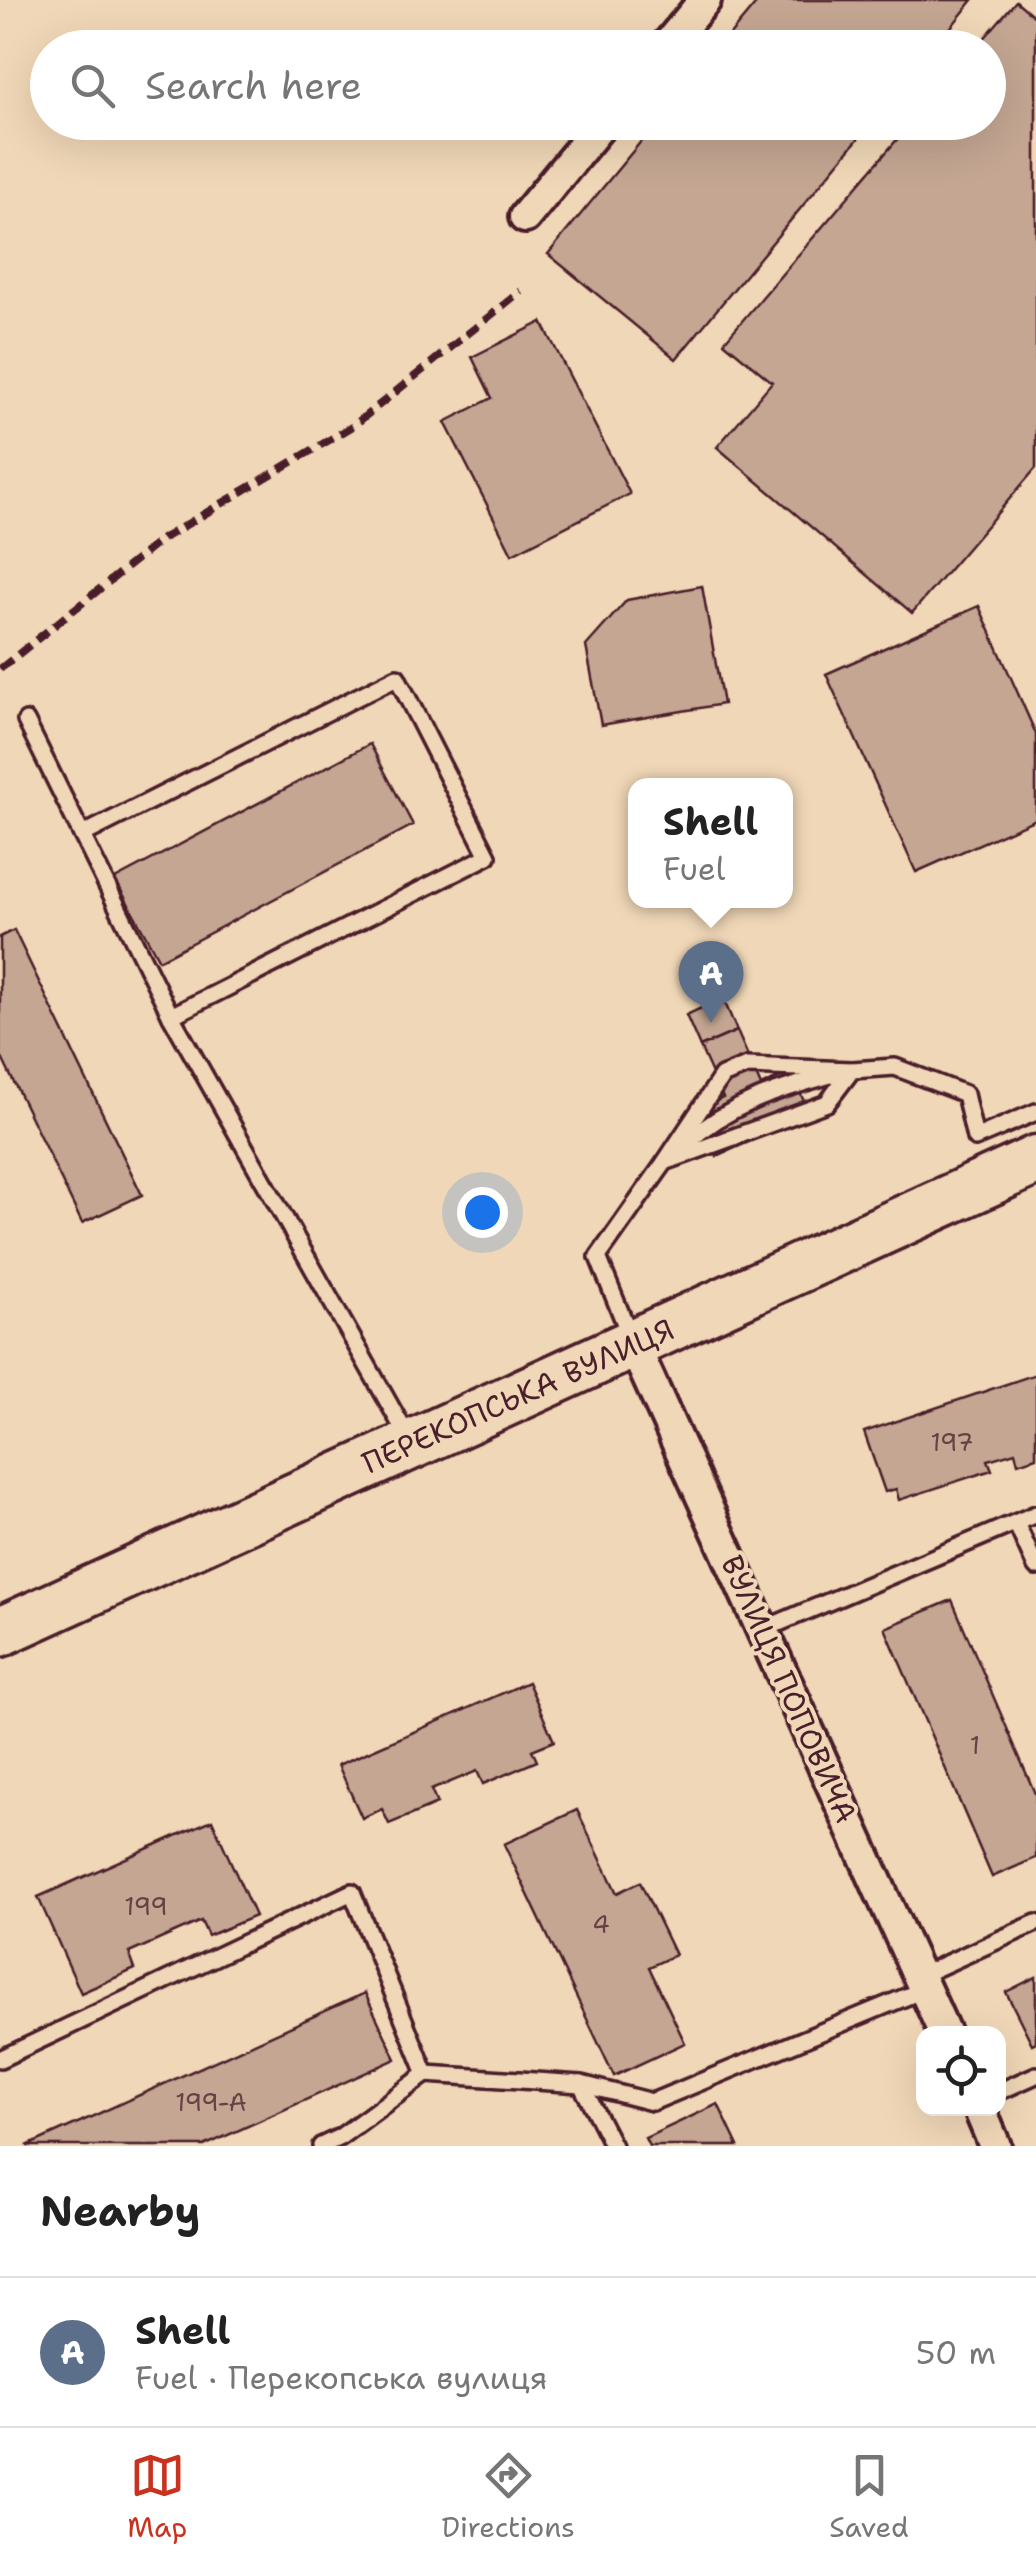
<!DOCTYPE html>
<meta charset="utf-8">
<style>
:root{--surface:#fff;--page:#f2f2f2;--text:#222;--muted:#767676;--line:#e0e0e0;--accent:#c8321e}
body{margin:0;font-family:"Shantell Sans",sans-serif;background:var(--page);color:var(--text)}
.controls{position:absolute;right:30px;bottom:30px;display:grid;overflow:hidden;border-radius:20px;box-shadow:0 10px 40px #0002}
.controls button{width:90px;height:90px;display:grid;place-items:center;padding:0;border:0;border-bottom:2px solid var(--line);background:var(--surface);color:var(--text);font:50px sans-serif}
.you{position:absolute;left:482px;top:1212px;width:35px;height:35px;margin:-25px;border:8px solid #fff;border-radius:50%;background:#1a73e8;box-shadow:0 0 0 15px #1a73e833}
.badge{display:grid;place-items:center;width:65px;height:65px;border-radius:50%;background:var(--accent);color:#fff;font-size:32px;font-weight:700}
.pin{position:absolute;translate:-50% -82px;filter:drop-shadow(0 2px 5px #0008)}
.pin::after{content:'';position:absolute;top:52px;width:35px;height:30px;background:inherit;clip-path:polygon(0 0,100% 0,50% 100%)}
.popup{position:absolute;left:628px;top:778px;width:165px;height:130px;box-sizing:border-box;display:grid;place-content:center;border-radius:20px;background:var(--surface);filter:drop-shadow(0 2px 8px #0005);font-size:32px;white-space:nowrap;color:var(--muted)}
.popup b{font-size:38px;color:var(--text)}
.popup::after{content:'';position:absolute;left:50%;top:100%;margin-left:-20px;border:20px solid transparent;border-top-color:var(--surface)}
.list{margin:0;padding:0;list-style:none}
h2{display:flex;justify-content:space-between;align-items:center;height:130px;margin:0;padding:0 40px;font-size:42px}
h2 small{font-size:32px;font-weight:400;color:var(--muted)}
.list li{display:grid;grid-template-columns:65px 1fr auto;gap:30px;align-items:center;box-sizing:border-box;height:150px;padding:0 40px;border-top:2px solid var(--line)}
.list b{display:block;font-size:38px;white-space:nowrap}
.list p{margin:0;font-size:32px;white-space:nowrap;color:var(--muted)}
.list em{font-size:32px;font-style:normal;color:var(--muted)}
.icon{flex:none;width:55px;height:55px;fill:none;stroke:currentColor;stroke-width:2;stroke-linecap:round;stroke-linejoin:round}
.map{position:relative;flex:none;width:1036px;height:2146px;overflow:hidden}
.search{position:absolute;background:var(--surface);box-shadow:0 10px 40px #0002;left:30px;right:30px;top:30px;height:110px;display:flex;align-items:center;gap:25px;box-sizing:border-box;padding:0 35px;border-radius:55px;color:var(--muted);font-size:38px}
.sheet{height:280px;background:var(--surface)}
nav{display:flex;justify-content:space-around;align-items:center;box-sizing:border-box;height:140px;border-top:2px solid var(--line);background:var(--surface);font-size:28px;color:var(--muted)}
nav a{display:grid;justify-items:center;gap:5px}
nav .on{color:var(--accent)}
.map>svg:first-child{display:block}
.building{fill:#c4a692;stroke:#4a1f2b;stroke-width:2.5}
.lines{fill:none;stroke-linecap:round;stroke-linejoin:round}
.service-casing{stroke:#4a1f2b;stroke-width:22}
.minor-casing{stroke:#4a1f2b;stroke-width:38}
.primary-casing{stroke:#4a1f2b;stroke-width:55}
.service{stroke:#f0d7b7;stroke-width:15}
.minor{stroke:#f0d7b7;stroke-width:30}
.primary{stroke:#f0d7b7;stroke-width:48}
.rail{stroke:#4a1f2b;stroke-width:8;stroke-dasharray:15 8;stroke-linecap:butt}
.labels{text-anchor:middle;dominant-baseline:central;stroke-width:8;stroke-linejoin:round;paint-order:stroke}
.number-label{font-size:25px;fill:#684145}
.street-label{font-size:30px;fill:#4a1f2b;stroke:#f0d7b7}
</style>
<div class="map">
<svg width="1036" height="2146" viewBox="0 0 1036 2146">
<rect width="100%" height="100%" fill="#f0d7b7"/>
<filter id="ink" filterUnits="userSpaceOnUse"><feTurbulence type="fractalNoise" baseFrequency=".01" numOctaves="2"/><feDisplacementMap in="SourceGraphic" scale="20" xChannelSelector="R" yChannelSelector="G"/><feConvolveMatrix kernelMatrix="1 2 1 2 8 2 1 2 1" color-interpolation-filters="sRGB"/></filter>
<g filter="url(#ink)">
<g class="building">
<polygon points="759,0 973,0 934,48 719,48"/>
<polygon points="1016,1 1036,18 1036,468 912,613 717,447 772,382 724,342 912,122 988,122 988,48 976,48"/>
<polygon points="657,122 872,122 676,359 548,254"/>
<polygon points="542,322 630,494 512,554 445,422 492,398 472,357"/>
<polygon points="702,586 723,704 601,725 586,646 627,600"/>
<polygon points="979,606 1036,734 1036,819 916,872 826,674"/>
<polygon points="370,744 413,825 159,960 115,879"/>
<polygon points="14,930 142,1195 82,1223 0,1054 0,937"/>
<polygon points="723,998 737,1031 700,1047 686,1015"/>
<polygon points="737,1031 761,1086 791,1072 810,1115 717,1156 697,1110 723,1098 700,1047"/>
<polygon points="1036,1374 1036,1457 1018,1463 1015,1452 988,1460 992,1470 899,1500 896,1489 885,1492 864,1432"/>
<polygon points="952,1600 1036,1796 1036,1858 992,1877 885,1628"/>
<polygon points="528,1682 554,1741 532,1750 537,1761 483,1784 477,1771 431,1790 437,1804 389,1824 382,1809 362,1818 338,1765"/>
<polygon points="577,1810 617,1893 640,1882 675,1955 649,1967 685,2043 614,2076 504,1844"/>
<polygon points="212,1820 255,1916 208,1936 201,1921 129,1953 135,1969 81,1993 38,1897"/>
<polygon points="1036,1977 1036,2042 1032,2044 1006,1992"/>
<polygon points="365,1993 396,2059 204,2146 27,2146"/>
<polygon points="718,2104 738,2146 649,2146 645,2138"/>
</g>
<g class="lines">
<g class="service-casing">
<g id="service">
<polyline points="26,721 171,1016 410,1441"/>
<polyline points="82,835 397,677 488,856 171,1016"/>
<path d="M685,1144c44,-40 92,-54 149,-70"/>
<polyline points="665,1162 722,1076 747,1066 852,1070"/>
<polyline points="632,1341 598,1257 665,1162 827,1103 852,1070 895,1067 965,1094 975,1138 1036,1112"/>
<polyline points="1016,1523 1036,1567"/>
<polyline points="762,1630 1036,1514"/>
<polyline points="919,1976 1036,1923"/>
<polyline points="0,2059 352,1892 426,2074 340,2137 321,2146"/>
<polyline points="426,2074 581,2084 613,2146"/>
<polyline points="581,2084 652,2102 925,1989"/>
<polyline points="998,2092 1036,2075"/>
</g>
</g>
<g class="minor-casing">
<g id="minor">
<polyline points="665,48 705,0"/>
<polyline points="525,217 603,122"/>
<polyline points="633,1344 945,2034"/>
<polyline points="979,2108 995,2146"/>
</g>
</g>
<g class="primary-casing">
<polyline id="primary" points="0,1632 1036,1160"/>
</g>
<use href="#service" class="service"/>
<use href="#minor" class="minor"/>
<use href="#primary" class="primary"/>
<polyline class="rail" points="0,669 162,539 353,426 521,291"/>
</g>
</g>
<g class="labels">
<g class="number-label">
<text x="952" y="1442">197</text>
<text x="975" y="1745">1</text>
<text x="146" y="1906">199</text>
<text x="601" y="1924">4</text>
<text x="211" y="2102">199-А</text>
</g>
<g class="street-label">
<text transform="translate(518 1396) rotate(-24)">ПЕРЕКОПСЬКА ВУЛИЦЯ</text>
<text transform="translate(789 1689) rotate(66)">ВУЛИЦЯ ПОПОВИЧА</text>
</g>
</g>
</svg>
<div class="controls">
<button><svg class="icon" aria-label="locate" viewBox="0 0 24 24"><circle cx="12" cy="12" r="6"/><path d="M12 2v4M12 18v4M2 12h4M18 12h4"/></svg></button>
</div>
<div class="you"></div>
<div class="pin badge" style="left:711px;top:1023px;background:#5c6f8a">A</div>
<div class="popup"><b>Shell</b>Fuel</div>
<div class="search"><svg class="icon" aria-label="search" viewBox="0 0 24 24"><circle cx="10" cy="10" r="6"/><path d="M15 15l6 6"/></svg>Search here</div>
</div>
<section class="sheet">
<h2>Nearby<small></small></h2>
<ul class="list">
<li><span class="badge" style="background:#5c6f8a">A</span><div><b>Shell</b><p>Fuel · Перекопська вулиця</p></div><em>50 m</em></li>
</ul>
</section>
<nav>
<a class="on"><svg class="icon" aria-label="map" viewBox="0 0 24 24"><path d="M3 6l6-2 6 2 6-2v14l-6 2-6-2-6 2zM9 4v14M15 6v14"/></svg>Map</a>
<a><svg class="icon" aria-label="directions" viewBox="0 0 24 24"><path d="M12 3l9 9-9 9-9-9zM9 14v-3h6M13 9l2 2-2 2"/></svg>Directions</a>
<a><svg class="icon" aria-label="saved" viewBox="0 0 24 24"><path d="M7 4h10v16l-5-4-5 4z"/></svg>Saved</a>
</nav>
